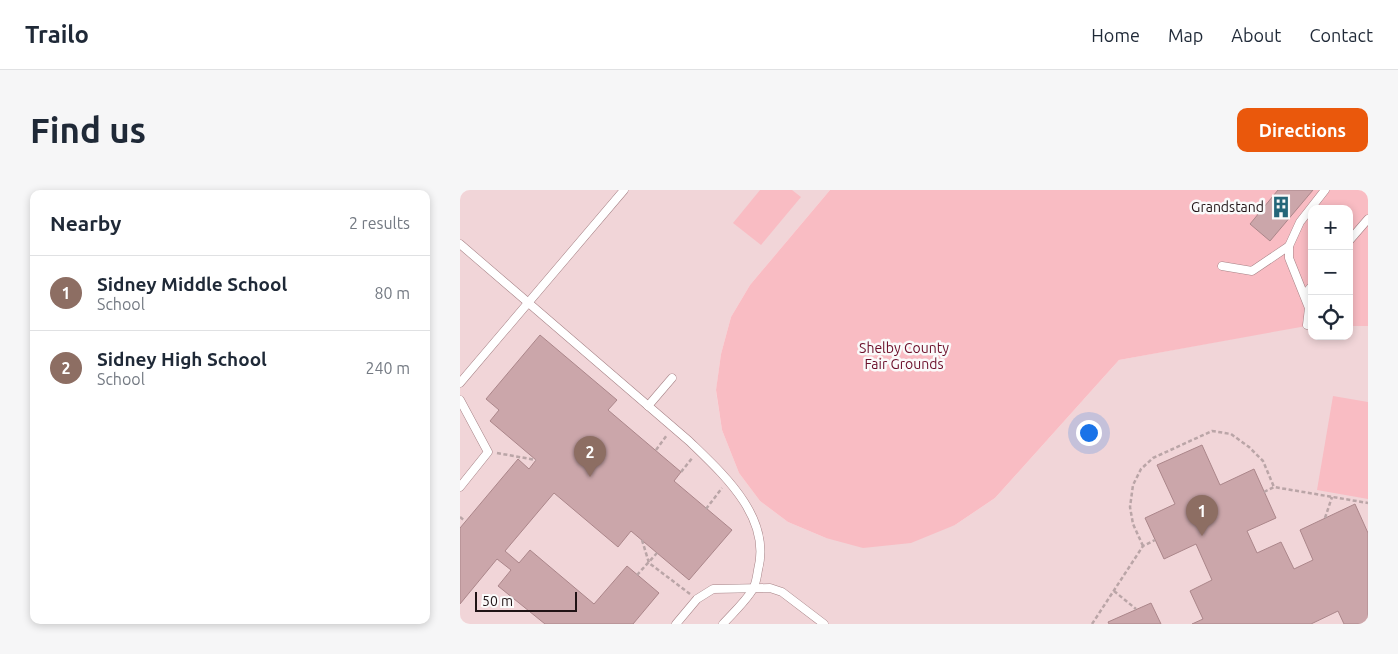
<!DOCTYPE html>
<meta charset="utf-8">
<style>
:root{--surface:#fff;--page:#f6f6f7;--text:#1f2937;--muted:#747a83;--line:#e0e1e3;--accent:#ea580c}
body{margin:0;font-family:Ubuntu,sans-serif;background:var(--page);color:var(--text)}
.controls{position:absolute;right:15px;top:15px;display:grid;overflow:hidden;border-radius:10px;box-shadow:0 2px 8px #0003}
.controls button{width:45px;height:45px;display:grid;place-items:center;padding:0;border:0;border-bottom:1px solid var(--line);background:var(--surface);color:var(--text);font:25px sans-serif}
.scale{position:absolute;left:15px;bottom:12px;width:102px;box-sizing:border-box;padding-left:5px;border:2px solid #201315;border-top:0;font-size:14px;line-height:18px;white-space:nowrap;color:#201315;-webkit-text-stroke:4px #fafafa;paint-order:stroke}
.you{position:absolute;left:628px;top:242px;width:18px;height:18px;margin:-12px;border:4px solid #fff;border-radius:50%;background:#1a73e8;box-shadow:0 0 0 8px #1a73e833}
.badge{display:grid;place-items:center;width:32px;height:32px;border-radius:50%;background:var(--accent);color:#fff;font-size:16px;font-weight:700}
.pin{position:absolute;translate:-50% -41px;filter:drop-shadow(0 1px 2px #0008)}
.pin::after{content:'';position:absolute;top:26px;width:18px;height:15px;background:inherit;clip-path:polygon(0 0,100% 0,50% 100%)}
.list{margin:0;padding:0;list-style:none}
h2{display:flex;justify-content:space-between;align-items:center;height:65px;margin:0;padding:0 20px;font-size:21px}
h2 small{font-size:16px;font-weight:400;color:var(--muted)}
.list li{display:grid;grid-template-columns:32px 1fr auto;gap:15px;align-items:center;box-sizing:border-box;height:75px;padding:0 20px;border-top:1px solid var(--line)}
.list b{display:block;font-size:19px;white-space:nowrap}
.list p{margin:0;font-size:16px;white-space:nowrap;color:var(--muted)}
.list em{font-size:16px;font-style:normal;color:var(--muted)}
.icon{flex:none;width:28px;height:28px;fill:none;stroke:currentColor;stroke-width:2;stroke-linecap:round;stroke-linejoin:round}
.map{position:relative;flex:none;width:908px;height:434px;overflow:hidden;border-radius:10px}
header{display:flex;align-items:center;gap:30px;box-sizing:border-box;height:70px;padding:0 25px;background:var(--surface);border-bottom:1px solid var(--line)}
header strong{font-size:24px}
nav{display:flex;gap:28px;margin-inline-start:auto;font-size:18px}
.intro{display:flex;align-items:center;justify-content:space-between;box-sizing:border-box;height:120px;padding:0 30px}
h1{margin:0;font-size:35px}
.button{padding:12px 22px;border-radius:10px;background:var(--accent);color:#fff;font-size:18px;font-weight:700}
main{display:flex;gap:30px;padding:0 30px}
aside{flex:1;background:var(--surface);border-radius:10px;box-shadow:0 2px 8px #0003}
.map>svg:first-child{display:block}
.built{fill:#f1d5d8}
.green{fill:#f9bcc3}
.building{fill:#cba6aa;stroke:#ab868a}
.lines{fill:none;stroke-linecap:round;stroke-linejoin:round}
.service-casing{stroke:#a68286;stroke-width:9}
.path{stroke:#baa5a7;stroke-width:2.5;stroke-dasharray:4 2.5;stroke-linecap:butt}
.service{stroke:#fff;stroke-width:8}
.labels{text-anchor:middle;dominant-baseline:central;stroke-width:5;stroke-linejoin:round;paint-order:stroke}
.poi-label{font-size:14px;fill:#201315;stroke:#fafafa;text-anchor:end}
.park-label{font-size:14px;fill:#6a0e29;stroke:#fafafa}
</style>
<header>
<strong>Trailo</strong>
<nav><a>Home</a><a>Map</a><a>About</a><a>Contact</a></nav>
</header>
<div class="intro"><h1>Find us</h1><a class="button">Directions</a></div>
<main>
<aside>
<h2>Nearby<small>2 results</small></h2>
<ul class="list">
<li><span class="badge" style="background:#8d6e63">1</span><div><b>Sidney Middle School</b><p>School</p></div><em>80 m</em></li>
<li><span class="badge" style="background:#8d6e63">2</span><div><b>Sidney High School</b><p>School</p></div><em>240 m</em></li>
</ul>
</aside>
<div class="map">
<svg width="908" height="434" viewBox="0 0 908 434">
<rect width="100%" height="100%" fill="#fee6e8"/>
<polygon class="built" points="0,0 370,0 290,95 271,127 261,164 256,201 262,240 279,283 300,311 328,332 366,348 495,335 535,308 659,170 847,135 852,135 852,146 889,146 889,136 908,136 908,434 0,434"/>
<g class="green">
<polygon points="300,0 332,0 341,7 301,55 273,33"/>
<polygon points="370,0 908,0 908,136 889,136 889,19 852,19 852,135 659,170 535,308 495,335 451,353 403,358 366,348 328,332 300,311 279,283 262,240 256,200 261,164 271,127 290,95"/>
<polygon points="873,206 908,212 908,309 857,300"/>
</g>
<g class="building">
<polygon points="818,0 853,0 810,51 790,34"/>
<polygon points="80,145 157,210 148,220 221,282 214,291 272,340 229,390 171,341 158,357 94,303 45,361 59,373 70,360 134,414 167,376 199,403 173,434 85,434 38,396 51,380 37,369 0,414 0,338 58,269 69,279 76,270 30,231 39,220 26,209"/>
<polygon points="742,255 760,295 794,279 816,328 787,341 797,363 821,352 834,379 853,370 840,340 895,314 908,343 908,434 884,434 878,421 851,434 732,434 743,429 730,401 752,390 736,354 704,369 685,328 715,314 697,275"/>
<polygon points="691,413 701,434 649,434 648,432"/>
</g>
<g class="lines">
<g class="service-casing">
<g id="service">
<polyline points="889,51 908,29"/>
<path d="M0,54l229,197c34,33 83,76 69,129 -1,6 -2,14 -5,19 -7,12 -20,24 -30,35"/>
<polyline points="762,76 792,81 829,56"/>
<polyline points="845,104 852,96"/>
<polyline points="847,135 849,118 829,68 829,56 840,32 865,0"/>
<polyline points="0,193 164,0"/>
<polyline points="0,210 28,262 0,297"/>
<polyline points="188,216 212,188"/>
<polyline points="216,434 237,409 253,399 310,398 322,402 364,434"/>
</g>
</g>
<g class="path">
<polyline points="196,260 207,245"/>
<polyline points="37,263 76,270"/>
<polyline points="221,282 233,267"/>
<polyline points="804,302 814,297 908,313"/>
<polyline points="246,319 262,298"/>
<polyline points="0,327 5,331"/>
<polyline points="865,328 872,307"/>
<polyline points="182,350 189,373 230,404"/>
<polyline points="683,356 673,334 670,317 673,295 681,279 693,268 752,241 771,244 789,257 803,271 814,297"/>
<polyline points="177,385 197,363"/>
<polyline points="654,401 676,419"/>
<polyline points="632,434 683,356 695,350"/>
</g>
<use href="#service" class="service"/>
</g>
<defs>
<g id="building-bare" transform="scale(1.725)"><path d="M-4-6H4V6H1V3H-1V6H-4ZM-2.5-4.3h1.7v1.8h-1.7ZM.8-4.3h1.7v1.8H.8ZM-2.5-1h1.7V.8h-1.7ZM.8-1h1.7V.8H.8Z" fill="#246679" stroke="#fafafa" stroke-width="2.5" paint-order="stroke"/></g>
</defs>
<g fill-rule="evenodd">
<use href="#building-bare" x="821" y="17"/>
</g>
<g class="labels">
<g class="poi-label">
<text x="804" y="17">Grandstand</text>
</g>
<g class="park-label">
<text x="444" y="158">Shelby County<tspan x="444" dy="16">Fair Grounds</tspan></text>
</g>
</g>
</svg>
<div class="controls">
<button>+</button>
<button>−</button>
<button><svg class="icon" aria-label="locate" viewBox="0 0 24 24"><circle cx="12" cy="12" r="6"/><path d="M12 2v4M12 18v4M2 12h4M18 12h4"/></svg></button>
</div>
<div class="scale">50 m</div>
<div class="you"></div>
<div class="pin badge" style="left:742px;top:346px;background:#8d6e63">1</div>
<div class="pin badge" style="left:130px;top:287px;background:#8d6e63">2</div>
</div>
</main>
